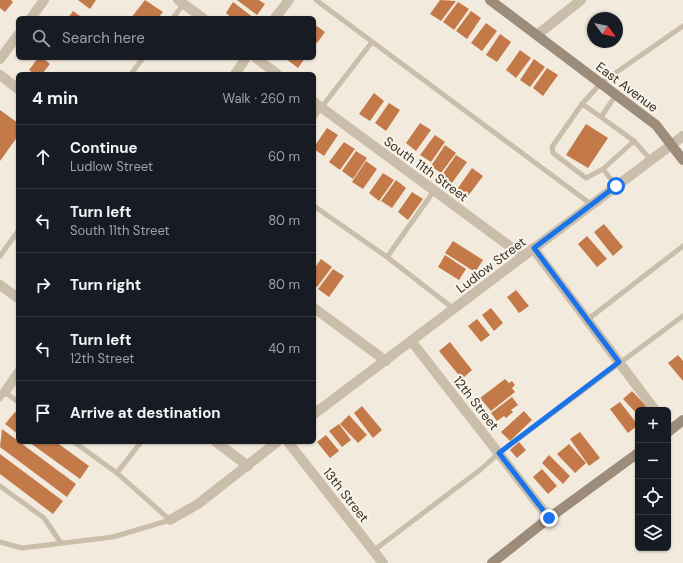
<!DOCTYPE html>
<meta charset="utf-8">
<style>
:root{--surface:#171b24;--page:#20242c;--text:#f1f3f6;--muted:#9ea1a6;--line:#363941}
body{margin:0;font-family:"DM Sans",sans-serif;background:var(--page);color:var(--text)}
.controls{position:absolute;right:12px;bottom:12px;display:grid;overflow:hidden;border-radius:6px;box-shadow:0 1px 3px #0004}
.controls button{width:36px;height:36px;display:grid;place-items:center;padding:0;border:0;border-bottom:1px solid var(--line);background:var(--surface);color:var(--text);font:20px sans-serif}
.compass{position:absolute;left:587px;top:12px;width:36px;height:36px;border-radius:50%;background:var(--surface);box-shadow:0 1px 3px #0004;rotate:122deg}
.stop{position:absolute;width:12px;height:12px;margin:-9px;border:3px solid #1a73e8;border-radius:50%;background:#fff}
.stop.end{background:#1a73e8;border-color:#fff;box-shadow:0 1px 4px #0008}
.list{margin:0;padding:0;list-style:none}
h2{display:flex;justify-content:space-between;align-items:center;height:52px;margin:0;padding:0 16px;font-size:17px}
h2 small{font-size:13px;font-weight:400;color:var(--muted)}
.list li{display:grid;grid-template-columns:26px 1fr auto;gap:12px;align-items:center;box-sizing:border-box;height:64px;padding:0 16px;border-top:1px solid var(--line)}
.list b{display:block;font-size:15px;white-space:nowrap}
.list p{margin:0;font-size:13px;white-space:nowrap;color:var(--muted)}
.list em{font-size:13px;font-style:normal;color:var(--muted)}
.icon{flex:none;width:22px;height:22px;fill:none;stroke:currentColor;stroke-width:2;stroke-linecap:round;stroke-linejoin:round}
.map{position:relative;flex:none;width:683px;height:563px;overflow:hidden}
.search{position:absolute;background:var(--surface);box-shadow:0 1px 3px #0004;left:16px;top:16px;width:300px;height:44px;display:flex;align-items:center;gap:10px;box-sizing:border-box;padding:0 14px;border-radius:6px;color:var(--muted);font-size:15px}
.panel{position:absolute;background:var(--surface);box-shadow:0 1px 3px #0004;left:16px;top:72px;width:300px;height:372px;border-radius:6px}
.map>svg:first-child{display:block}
.building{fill:#c47949}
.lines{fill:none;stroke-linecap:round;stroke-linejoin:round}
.lane{stroke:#cabda9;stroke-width:5}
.street{stroke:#cabda9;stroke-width:10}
.secondary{stroke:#9d8c7a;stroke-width:10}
.route{stroke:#1a73e8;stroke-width:5}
.labels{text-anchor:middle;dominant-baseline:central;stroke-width:4;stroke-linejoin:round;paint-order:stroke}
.street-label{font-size:13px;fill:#372f29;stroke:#f9f4e9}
</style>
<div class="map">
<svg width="683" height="563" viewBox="0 0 683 563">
<rect width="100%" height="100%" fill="#f2ebdd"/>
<g class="building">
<polygon points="0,0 11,0 13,2 5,12 0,8"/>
<polygon points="78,0 96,0 90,9"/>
<polygon points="145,0 163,12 158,18 131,18"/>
<polygon points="237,0 259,0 265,4 257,15"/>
<polygon points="440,0 456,1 441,21 430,14"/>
<polygon points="233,2 254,18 232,18 226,13"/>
<polygon points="458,2 469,9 454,30 443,22"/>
<polygon points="73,11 83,18 68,18"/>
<polygon points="471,11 481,18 467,39 456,31"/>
<polygon points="486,23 497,31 482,51 471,43"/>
<polygon points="314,24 325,32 317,43 314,41"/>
<polygon points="500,34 511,42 497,62 486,55"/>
<polygon points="520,50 531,58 516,78 506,70"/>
<polygon points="38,58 43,58 50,64 42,74 34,74 29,70"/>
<polygon points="285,58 305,58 298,68"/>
<polygon points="534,59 545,67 530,87 520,80"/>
<polygon points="547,68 558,75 543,96 533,88"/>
<polygon points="374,93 384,101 370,121 359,114"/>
<polygon points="389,103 400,110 386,131 375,123"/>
<polygon points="0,110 18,123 18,136 0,161"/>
<polygon points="420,123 431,130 416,151 406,143"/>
<polygon points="586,124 608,138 588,168 566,155"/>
<polygon points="327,128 338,135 324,156 314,149 314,147"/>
<polygon points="435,135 445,142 431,162 420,155"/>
<polygon points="344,142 355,149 340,170 329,162"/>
<polygon points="445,145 456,153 441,173 431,166"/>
<polygon points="356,151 367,158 353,179 342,171"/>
<polygon points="456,155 467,162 452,183 442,175"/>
<polygon points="366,161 377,169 363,189 352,182"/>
<polygon points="472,168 483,176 468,196 458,188"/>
<polygon points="383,173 394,180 379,201 369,193"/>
<polygon points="396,180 406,188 392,208 381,201"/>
<polygon points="412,192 423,199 408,220 398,212"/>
<polygon points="604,224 623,247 613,256 594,232"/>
<polygon points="587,236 607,259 597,267 578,244"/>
<polygon points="453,241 483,260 475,272 445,253"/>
<polygon points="445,255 466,269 459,280 438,267"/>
<polygon points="321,259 332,267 317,287 314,285 314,269"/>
<polygon points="333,269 344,276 329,297 318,289"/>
<polygon points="516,290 529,306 519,313 507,297"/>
<polygon points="491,308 503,323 494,331 482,315"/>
<polygon points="477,319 490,335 481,342 468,326"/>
<polygon points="450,342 472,370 462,379 439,351"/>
<polygon points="678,355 683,361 683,381 668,363"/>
<polygon points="505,379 509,383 512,381 515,385 512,388 515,392 491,411 480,398"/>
<polygon points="632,391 650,410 638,410 638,415 623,399"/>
<polygon points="512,397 518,405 511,410 513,412 506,418 504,416 497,421 491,413"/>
<polygon points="620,402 638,425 628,433 610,409"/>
<polygon points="362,406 382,430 373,438 354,413"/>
<polygon points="524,411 532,420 510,441 501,432"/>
<polygon points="15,412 18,414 18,434 5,424"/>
<polygon points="349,415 367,435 358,443 340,424"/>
<polygon points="339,424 351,440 342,447 329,431"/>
<polygon points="2,429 76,484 67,497 0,447"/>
<polygon points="580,432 600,458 589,466 570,439"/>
<polygon points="326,435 339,451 330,458 317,442"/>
<polygon points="29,442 56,442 89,466 80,479"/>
<polygon points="519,442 526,450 517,458 510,450"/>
<polygon points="569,444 586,463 575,473 557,454"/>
<polygon points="0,454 63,501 53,514 0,474"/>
<polygon points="549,455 570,476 563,484 542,463"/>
<polygon points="542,469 557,486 548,494 533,477"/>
</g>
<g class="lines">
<g class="lane">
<polyline points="316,0 592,205"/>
<polyline points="173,18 185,2"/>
<polyline points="131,74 143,58"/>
<polyline points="616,95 601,117 634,141"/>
<polyline points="582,104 601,117"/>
<polyline points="314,117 372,42"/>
<polyline points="603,169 634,141 651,160"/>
<polyline points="616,186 603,169 586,178 553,153 552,147 582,104 601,83 683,26"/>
<polyline points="434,191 387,257 454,309"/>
<polyline points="314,206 387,257"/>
<polyline points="0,256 18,231"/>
<polyline points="587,320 683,246"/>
<polyline points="0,399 5,392 18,402"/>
<polyline points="74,442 117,473 170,520"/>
<polyline points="117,473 141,442"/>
<polyline points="0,486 44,518 61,543"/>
<polyline points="0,542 22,548 113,537 170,520"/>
<polyline points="373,551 480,470 499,453 683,316"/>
</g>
<g class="street">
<polyline points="178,0 203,18"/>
<polyline points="31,18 44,0"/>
<polyline points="275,18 289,0"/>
<polyline points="537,35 581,0"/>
<polyline points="256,58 277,74"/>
<polyline points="0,59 18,35"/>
<polyline points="235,74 246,58"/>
<polyline points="0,75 18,89"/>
<polyline points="314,102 523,256"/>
<polyline points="533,248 655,410"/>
<polyline points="0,285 18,298"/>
<polyline points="314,308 386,361"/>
<polyline points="412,342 549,518"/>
<polyline points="5,392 18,373"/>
<polyline points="314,414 683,136"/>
<polyline points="216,442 248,466"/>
<polyline points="288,442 383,563"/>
<polyline points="170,520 198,504 277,442"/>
</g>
<g class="secondary">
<polyline points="490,0 656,125 683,160"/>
<polyline points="668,432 683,420"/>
<polyline points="492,563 549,518 638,453"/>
</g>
</g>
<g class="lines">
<polyline class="route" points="549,518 499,453 619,362 534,248 616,186"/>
</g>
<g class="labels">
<g class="street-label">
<text transform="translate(627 87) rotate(37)">East Avenue</text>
<text transform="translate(426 169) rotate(36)">South 11th Street</text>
<text transform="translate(491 265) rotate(-37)">Ludlow Street</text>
<text transform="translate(476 403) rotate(52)">12th Street</text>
<text transform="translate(346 495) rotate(52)">13th Street</text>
</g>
</g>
</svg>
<div class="controls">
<button>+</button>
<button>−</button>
<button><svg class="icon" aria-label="locate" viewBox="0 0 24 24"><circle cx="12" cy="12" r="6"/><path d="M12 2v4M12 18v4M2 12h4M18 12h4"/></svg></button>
<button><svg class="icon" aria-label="layers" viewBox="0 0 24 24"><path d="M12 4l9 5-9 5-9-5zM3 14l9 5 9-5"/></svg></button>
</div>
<svg class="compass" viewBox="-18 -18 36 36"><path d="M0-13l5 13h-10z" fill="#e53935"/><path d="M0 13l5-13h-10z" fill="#9ea1a6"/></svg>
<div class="stop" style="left:616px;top:186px"></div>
<div class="stop end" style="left:549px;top:518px"></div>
<div class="search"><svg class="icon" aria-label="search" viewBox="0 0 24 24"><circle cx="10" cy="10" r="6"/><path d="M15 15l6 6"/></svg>Search here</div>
<section class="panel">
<h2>4 min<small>Walk · 260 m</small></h2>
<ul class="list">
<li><svg class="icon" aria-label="ahead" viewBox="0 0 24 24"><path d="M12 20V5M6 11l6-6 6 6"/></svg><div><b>Continue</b><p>Ludlow Street</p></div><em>60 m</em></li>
<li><svg class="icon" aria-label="left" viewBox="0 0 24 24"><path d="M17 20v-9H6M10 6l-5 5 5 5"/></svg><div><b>Turn left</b><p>South 11th Street</p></div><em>80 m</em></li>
<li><svg class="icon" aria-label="right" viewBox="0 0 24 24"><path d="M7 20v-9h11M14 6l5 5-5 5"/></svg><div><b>Turn right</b></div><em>80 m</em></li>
<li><svg class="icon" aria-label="left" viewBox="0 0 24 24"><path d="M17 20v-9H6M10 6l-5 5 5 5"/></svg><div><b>Turn left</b><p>12th Street</p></div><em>40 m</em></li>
<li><svg class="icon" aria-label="arrive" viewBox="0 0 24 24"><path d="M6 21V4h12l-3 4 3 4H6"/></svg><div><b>Arrive at destination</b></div></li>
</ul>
</section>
</div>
